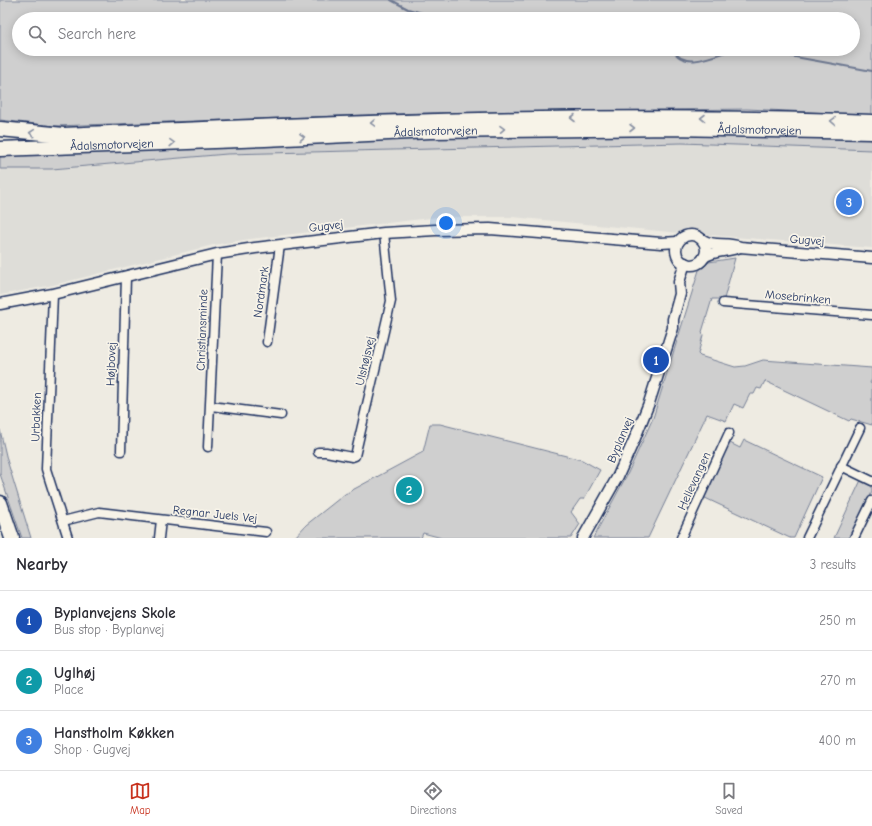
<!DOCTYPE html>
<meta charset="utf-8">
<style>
:root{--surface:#fff;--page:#f2f2f3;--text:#2b2b33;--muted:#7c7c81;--line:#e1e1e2;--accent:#c8321e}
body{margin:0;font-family:"Comic Neue",sans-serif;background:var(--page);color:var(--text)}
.you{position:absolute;left:446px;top:223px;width:14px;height:14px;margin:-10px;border:3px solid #fff;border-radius:50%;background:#1a73e8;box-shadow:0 0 0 6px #1a73e833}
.badge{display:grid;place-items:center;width:26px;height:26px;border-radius:50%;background:var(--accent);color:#fff;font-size:13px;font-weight:700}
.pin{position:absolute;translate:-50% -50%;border:2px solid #fff;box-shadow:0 1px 4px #0006}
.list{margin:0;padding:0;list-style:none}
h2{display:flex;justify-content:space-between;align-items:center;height:52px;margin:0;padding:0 16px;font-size:17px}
h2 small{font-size:13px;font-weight:400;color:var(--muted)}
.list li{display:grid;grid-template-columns:26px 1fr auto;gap:12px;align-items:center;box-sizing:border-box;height:60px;padding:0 16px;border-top:1px solid var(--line)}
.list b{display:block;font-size:15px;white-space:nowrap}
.list p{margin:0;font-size:13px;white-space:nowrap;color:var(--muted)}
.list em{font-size:13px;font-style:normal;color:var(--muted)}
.icon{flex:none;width:22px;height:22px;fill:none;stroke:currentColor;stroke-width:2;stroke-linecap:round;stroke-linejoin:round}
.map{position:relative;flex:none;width:872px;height:538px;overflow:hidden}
.search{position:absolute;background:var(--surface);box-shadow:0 2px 10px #0003;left:12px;right:12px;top:12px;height:44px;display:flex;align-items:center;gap:10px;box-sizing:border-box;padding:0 14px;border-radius:22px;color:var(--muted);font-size:15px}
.sheet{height:232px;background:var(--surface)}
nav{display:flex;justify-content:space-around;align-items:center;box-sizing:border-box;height:56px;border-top:1px solid var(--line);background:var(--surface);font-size:11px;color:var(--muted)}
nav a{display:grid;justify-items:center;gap:2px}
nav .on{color:var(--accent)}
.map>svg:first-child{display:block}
.built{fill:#deddd8}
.green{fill:#cfcfcf;stroke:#757f96;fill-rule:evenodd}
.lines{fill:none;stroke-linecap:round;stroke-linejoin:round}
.stream{stroke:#6e7992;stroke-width:2}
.minor-casing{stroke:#1b2f5e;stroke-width:11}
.tertiary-casing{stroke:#1b2f5e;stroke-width:13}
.motorway-casing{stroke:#1b2f5e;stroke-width:17}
.minor{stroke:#f7f3e8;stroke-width:8}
.tertiary{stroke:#f7f3e8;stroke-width:10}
.motorway{stroke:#f7f3e8;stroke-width:14}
.oneway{stroke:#8991a3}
.labels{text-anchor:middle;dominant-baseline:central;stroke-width:3.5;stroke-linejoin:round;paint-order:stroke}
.street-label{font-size:12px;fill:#1b2f5e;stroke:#f7f3e8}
</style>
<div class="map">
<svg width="872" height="538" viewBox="0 0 872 538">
<rect width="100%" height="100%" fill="#eeebe2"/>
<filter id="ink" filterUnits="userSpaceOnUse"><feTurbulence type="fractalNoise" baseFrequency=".025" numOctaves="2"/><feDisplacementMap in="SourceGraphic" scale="8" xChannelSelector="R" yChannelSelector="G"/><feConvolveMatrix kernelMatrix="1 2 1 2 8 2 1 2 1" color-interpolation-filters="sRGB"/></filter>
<g filter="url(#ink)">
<polygon class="built" points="682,143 872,150 872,248 708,235 694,229 687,229 680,233 512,217 439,217 250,239 213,245 53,285 0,295 0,169 52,169 227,154"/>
<g class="green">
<path d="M0,0h872v115l-125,-6 -325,4 -368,13 -54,-6zM19,19h834v30h-834z"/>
<polygon points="703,134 872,139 872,150 682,143 227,154 52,169 0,169 0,156 403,138"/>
<polygon points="735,258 724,299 712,299 702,332 703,335 698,354 700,356 735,367 745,366 763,360 872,368 872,379 870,383 872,384 872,425 851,419 849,421 765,381 761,389 757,388 754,394 750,394 743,408 734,404 726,421 707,414 648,538 593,538 628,473 653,418 699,270 704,267 709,262"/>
<polygon points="430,424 440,424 582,460 600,470 584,499 580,499 571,512 580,524 571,538 442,538 423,533 421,538 294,538 306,525 345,494 423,452"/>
<polygon points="0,430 7,460 31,538 22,538 0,474"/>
<polygon points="744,440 822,477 794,538 790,538 703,497 728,442 740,448"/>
<polygon points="861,480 872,486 872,492 850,538 834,538"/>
</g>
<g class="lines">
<g class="stream">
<polyline points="391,0 408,9 444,19"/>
<path d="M672,49c13,23 44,5 63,0"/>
<polyline points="752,49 872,71"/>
</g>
<g class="minor-casing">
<g id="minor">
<polyline points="53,294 46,469 68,538"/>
<polyline points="723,303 872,315"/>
<polyline points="267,342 280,245"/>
<polyline points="211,406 281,415"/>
<polyline points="208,447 217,254"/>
<polyline points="121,451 126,277"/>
<polyline points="318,452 326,452 352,457 355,456 391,301 384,233"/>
<polyline points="841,466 872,481"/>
<polyline points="63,521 99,512 266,532"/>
<polyline points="159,538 161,520"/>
<polyline points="681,538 729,433"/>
<polyline points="807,538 860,428"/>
<polyline points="854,538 872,501"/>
</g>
</g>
<g class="tertiary-casing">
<g id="tertiary">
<circle cx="691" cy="250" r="15"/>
<path d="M703,240c10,7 24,2 37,7l132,11"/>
<path d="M704,257c11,-7 24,-5 36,-10"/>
<polyline points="0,304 53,294 217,254 255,248 384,233 435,230 490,229 661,243 678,242"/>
<polyline points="583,538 618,476 635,438 649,403 673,328 673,319 680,294 679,282 685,263"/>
</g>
</g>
<g class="motorway-casing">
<g id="motorway">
<path d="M0,129l64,6c269,-12 539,-23 808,-13"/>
<path id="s1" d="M0,149l265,-10 165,-8 244,-3 198,4"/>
<polyline points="0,503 12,538"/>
</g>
</g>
<use href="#minor" class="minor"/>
<use href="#tertiary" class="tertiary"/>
<use href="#motorway" class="motorway"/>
</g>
<defs><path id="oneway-chevron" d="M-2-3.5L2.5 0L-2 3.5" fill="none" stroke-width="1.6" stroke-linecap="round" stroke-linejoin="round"/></defs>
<g class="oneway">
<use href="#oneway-chevron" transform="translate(573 118) rotate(180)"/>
<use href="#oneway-chevron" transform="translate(703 118) rotate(-180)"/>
<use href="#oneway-chevron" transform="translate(833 121) rotate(-178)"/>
<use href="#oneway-chevron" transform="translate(373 123) rotate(178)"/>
<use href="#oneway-chevron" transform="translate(632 128)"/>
<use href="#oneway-chevron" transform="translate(502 129) rotate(-1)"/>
<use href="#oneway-chevron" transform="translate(32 133) rotate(-175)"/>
<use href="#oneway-chevron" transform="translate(302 137) rotate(-3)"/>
<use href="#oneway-chevron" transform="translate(172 143) rotate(-2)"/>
</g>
</g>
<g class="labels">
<g class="street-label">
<text stroke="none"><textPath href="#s1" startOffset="760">Ådalsmotorvejen</textPath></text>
<text stroke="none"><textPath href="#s1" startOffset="436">Ådalsmotorvejen</textPath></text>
<text stroke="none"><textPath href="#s1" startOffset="112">Ådalsmotorvejen</textPath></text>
<text transform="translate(326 226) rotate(-6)">Gugvej</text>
<text transform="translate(807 240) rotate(4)">Gugvej</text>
<text transform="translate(261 292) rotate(-82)">Nordmark</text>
<text transform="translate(798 297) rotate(5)">Mosebrinken</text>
<text transform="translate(202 330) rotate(-88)">Christiansminde</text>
<text transform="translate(365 361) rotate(-77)">Ulshøjsvej</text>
<text transform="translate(111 364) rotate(-88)">Højbovej</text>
<text transform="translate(36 417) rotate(-88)">Urbakken</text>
<text transform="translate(620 440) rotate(-67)">Byplanvej</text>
<text transform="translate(694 481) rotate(-65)">Hellevangen</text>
<text transform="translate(215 514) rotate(6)">Regnar Juels Vej</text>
</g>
</g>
</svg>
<div class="you"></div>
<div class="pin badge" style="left:656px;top:360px;background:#1a4fb4">1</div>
<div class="pin badge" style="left:409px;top:490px;background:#0f9aa8">2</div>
<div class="pin badge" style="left:849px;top:202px;background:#3f7fe0">3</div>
<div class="search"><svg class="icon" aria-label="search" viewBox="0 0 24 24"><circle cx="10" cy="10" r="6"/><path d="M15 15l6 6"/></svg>Search here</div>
</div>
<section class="sheet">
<h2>Nearby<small>3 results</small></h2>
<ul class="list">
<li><span class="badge" style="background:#1a4fb4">1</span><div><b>Byplanvejens Skole</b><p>Bus stop · Byplanvej</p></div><em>250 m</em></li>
<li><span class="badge" style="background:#0f9aa8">2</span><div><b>Uglhøj</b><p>Place</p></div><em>270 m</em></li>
<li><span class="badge" style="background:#3f7fe0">3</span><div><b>Hanstholm Køkken</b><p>Shop · Gugvej</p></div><em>400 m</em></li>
</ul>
</section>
<nav>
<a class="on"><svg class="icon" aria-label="map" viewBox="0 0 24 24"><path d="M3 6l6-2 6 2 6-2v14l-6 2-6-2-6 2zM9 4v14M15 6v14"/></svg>Map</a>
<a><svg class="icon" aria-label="directions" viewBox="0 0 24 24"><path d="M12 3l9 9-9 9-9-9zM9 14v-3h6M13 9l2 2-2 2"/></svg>Directions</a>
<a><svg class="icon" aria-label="saved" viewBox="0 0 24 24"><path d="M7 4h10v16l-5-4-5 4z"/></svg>Saved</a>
</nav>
